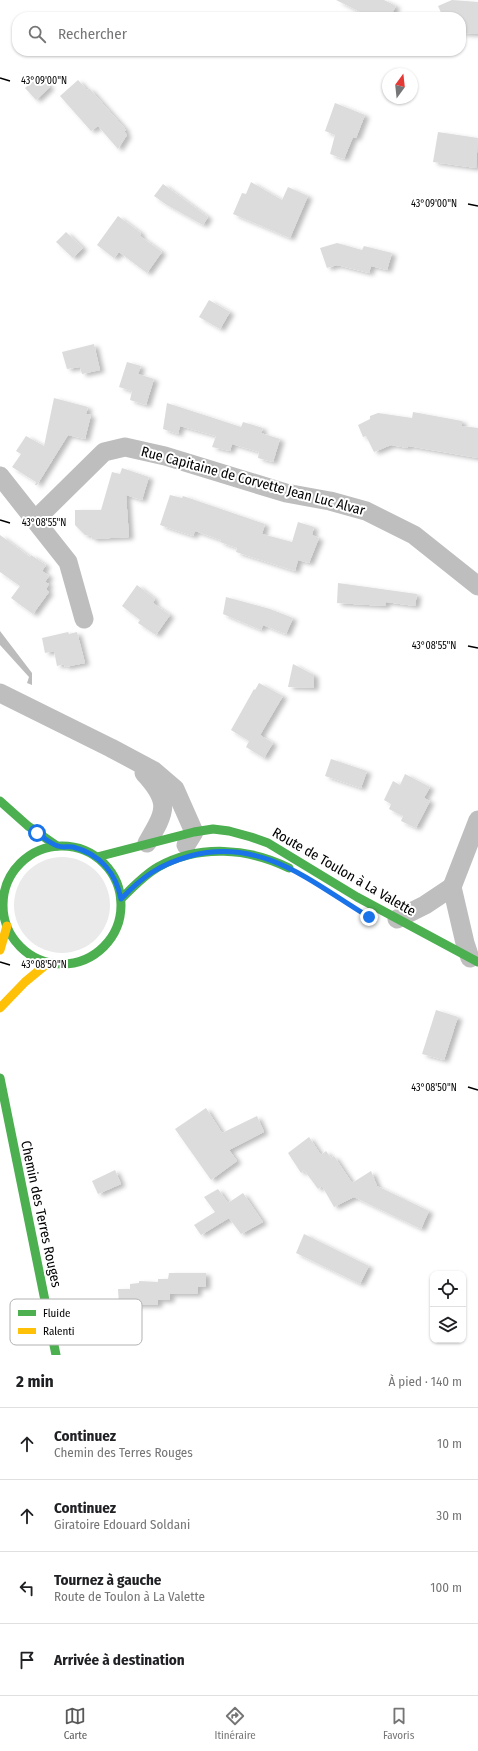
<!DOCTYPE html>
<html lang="fr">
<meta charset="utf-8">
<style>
:root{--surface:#fff;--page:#f6f6f6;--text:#202124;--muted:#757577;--line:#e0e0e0;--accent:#595959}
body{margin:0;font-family:"Fira Sans Condensed",sans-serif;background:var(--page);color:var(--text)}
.controls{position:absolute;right:12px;bottom:12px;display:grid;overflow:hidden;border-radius:8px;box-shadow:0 1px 3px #0004}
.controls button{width:36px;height:36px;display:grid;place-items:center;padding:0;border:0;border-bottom:1px solid var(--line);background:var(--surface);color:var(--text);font:20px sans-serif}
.compass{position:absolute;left:382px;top:68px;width:36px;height:36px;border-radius:50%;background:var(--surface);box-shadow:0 1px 3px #0004;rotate:15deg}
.stop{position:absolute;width:12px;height:12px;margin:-9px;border:3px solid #1a73e8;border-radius:50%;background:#fff}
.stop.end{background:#1a73e8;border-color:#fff;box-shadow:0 1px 4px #0008}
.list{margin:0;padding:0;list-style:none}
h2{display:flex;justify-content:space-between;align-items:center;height:52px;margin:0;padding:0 16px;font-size:17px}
h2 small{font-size:13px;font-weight:400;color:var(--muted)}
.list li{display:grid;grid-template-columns:26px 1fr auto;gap:12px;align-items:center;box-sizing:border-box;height:72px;padding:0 16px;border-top:1px solid var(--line)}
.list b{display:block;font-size:15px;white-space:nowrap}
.list p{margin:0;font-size:13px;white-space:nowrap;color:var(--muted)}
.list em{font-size:13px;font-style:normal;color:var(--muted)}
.icon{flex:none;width:22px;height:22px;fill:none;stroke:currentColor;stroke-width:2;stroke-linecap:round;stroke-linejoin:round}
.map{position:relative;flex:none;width:478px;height:1355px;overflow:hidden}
.search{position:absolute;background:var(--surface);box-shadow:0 1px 3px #0004;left:12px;right:12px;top:12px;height:44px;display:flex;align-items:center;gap:10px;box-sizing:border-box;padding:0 14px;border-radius:16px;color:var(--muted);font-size:15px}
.sheet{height:340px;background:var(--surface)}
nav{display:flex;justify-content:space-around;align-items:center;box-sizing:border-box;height:56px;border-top:1px solid var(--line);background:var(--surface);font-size:11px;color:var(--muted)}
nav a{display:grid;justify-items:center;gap:2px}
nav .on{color:var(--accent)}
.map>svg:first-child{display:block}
.green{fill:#eaeaea}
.water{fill:#bcbcbc}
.building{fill:#dcdcdc;filter:url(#shadow)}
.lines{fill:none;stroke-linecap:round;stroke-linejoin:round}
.street{stroke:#bebebe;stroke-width:19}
.fast{stroke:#4caf50;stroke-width:9}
.slow{stroke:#ffc107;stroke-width:9}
.route{stroke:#1a73e8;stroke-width:5}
.ticks{fill:none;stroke:#000;stroke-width:1.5}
.labels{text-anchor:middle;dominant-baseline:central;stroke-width:4;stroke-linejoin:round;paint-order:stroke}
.street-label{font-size:14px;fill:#000;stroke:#fff}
.key{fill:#fff;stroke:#b2b2b2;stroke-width:1}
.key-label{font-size:11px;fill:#000}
.ticks-label{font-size:10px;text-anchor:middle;fill:#000;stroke:#fff;stroke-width:4;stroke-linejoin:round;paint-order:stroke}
</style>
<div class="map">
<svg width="478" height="1355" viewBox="0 0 478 1355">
<defs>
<filter id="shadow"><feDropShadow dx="4.5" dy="2.5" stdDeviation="2" flood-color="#0004"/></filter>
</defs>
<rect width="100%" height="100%" fill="#fff"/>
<circle class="green" cx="62" cy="905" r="48"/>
<polygon class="water" points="0,631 32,673 32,685 27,683 29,677 0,645"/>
<g class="building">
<polygon points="336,0 384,0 396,6 390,17 370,17"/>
<polygon points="452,0 478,2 478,34 461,33 461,17 443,17 438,6"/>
<polygon points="40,76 50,87 36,100 25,88"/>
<polygon points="78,80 87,90 89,88 126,130 124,131 127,135 118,149 98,126 91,131 60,96"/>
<polygon points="335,103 365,115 356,138 353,137 344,159 330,154 335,135 325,131"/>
<polygon points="438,132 478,138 476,168 433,162"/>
<polygon points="251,182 282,200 288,187 308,196 290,238 233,214 242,193 246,194"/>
<polygon points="163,184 208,217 203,225 167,205 154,196"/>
<polygon points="118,216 141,233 140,236 162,252 147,273 119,252 114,258 97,245"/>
<polygon points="66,232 83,248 73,258 56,242"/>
<polygon points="337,243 362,250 364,246 392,253 387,270 371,266 369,273 337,265 327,268 320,248"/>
<polygon points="209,300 230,312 220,329 199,317"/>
<polygon points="94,344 100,370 82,374 80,367 67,369 62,352"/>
<polygon points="127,362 141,366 138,374 154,379 146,405 130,400 132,391 119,387"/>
<polygon points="54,398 88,407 86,414 91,415 85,439 68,435 37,485 35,485 36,482 12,467 21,454 16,451 26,436 44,446"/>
<polygon points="167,403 241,427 243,422 263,428 261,433 280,439 273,462 258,458 259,452 232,444 230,451 212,447 216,436 180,426 178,434 163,429"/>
<polygon points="413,412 462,421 462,426 478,428 478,458 408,446 407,448 391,445 374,452 366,436 363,437 358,425 370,419 370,416 378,413 412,418"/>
<polygon points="122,468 149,477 142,500 126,495 129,537 92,539 91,536 85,535 75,525 75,510 101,510 112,472 120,474"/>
<polygon points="170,495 182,498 183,496 265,524 262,534 292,542 298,522 314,527 312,535 319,538 309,563 298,560 295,571 236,552 237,548 220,542 221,540 195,531 193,536 160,525"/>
<polygon points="0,535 30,557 31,555 46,565 42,571 49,576 45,582 49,584 46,589 49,592 33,614 11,598 20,586 0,572"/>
<polygon points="338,583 417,594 415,606 386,602 385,606 337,603"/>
<polygon points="137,585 155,599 153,603 170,615 156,635 138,623 140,620 122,606"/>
<polygon points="226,597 270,609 293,618 286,634 263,625 261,630 223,614"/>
<polygon points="68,632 69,634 77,632 85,663 65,667 64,664 57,666 54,651 45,653 42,638"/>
<polygon points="293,664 314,675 314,688 288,687"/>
<polygon points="259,683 283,696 260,735 273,743 264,758 246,747 249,741 231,730 254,689 255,690"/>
<polygon points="331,759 367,771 361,788 325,776"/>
<polygon points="405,774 430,787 424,798 430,801 416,828 401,821 403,816 389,809 391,804 384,800 393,781 400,785"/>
<polygon points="436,1010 458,1017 444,1060 422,1054"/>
<polygon points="206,1108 222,1133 257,1116 264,1132 229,1150 237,1161 211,1180 175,1129"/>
<polygon points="309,1137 321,1155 326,1151 331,1158 334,1156 352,1183 371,1171 377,1186 429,1211 421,1229 354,1197 334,1207 322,1186 318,1189 304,1170 301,1173 288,1153"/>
<polygon points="115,1170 121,1184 98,1194 92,1181"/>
<polygon points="218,1189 228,1203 243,1193 263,1222 241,1234 229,1218 201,1235 194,1225 215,1212 204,1197"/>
<polygon points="304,1234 369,1266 360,1284 296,1253"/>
<polygon points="169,1273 206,1273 206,1287 198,1287 197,1294 170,1294 170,1300 158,1300 158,1305 119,1305 118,1289 130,1289 130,1284 139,1283 139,1281 158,1282 158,1279 168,1279"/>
</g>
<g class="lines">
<g class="street">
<polyline points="0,476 68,562 84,619"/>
<polyline points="35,520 104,452 125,447 165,456 286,493 330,501 366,511 414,535 478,586"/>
<polyline points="0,693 111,748 154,771 175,789 194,832 186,845"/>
<path d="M144,773c27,29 22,38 3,70"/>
<polyline points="452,887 465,943 470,958"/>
<polyline points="452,887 478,820"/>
<polyline points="397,919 425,905 452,887"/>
</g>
<g class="fast">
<polyline points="0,801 28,826 57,846"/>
<circle cx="62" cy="905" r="59"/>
<polyline points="97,857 194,832 213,829 229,831 251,837 268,843 357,897 478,962"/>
<path d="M121,899c11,-11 23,-24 37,-32 41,-23 91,-19 131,1"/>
<polyline points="0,1078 56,1355"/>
</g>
<g class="slow">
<polyline points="0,950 7,926"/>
<polyline points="0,1008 25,982 48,963"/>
</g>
</g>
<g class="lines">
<path class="route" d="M37,833c6,4 14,11 21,13 5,2 10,0 15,1 27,7 43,26 48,52 22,-23 38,-34 69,-43 72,-19 121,26 179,61"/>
</g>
<path class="ticks" d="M0,78l10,3M468,204l10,2M0,520l10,3M468,646l10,2M0,962l10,3M468,1087l10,3"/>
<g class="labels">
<g class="street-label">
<text transform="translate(253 481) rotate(15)">Rue Capitaine de Corvette Jean Luc Alvar</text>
<text transform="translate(344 872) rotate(30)">Route de Toulon à La Valette</text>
<text transform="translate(41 1214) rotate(78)">Chemin des Terres Rouges</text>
</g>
</g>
<rect x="10" y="1299" width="132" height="46" rx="6" class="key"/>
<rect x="18" y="1310" width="18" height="6" fill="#4caf50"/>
<rect x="18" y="1328" width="18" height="6" fill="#ffc107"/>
<g class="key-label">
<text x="43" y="1317">Fluide</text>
<text x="43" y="1335">Ralenti</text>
</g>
<g class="ticks-label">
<text x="44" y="84">43°09'00"N</text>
<text x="434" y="207">43°09'00"N</text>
<text x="44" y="526">43°08'55"N</text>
<text x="434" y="649">43°08'55"N</text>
<text x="44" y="968">43°08'50"N</text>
<text x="434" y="1091">43°08'50"N</text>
</g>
</svg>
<div class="controls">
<button><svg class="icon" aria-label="locate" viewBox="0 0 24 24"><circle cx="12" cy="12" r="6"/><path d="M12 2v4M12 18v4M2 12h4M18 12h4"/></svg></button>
<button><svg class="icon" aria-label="layers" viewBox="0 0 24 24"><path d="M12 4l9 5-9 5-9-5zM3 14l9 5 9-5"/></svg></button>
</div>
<svg class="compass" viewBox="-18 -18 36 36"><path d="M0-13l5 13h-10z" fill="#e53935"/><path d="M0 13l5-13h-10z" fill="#757577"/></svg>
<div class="stop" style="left:37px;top:833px"></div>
<div class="stop end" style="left:369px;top:917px"></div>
<div class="search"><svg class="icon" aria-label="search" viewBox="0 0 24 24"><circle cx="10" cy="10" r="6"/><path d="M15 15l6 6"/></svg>Rechercher</div>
</div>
<section class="sheet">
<h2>2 min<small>À pied · 140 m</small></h2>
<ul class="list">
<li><svg class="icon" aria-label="ahead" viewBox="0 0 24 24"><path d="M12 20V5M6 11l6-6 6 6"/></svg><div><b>Continuez</b><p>Chemin des Terres Rouges</p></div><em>10 m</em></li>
<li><svg class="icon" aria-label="ahead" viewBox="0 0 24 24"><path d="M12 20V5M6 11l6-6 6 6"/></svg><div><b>Continuez</b><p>Giratoire Edouard Soldani</p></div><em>30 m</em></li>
<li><svg class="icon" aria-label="left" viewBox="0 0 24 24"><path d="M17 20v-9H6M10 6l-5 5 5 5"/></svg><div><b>Tournez à gauche</b><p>Route de Toulon à La Valette</p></div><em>100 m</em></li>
<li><svg class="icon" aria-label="arrive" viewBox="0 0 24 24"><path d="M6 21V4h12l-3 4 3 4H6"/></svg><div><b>Arrivée à destination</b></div></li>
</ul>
</section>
<nav>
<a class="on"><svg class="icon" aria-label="map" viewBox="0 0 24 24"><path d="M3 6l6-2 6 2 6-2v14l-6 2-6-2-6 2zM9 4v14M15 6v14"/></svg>Carte</a>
<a><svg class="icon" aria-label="directions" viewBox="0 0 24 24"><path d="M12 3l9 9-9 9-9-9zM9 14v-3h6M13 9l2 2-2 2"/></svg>Itinéraire</a>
<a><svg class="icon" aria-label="saved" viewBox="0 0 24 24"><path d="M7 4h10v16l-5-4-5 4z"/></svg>Favoris</a>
</nav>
